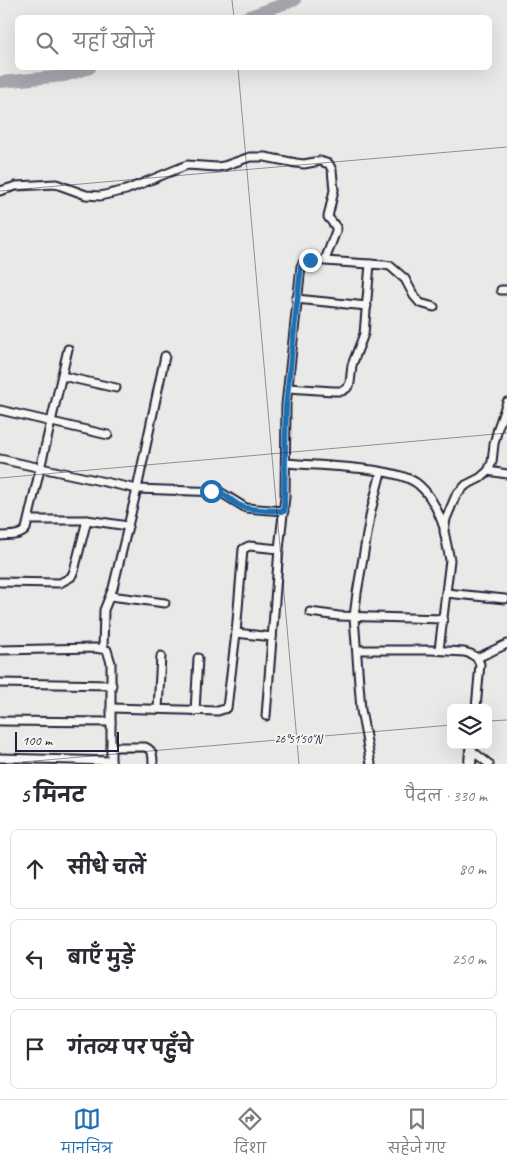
<!DOCTYPE html>
<html lang="hi">
<meta charset="utf-8">
<style>
:root{--surface:#fff;--page:#f7f7f7;--text:#2b2b33;--muted:#7c7c81;--line:#e1e1e2;--accent:#1f6fb2}
body{margin:0;font-family:Caveat,"Playpen Sans Deva",sans-serif;background:var(--page);color:var(--text)}
.controls{position:absolute;right:15px;bottom:15px;display:grid;overflow:hidden;border-radius:8px;box-shadow:0 5px 20px #0002}
.controls button{width:45px;height:45px;display:grid;place-items:center;padding:0;border:0;border-bottom:1px solid var(--line);background:var(--surface);color:var(--text);font:25px sans-serif}
.scale{position:absolute;left:15px;bottom:12px;width:104px;box-sizing:border-box;padding-left:5px;border:2px solid #22223b;border-top:0;font-size:14px;line-height:18px;white-space:nowrap;color:#22223b;-webkit-text-stroke:4px #f6f6f2;paint-order:stroke}
.stop{position:absolute;width:15px;height:15px;margin:-11px;border:4px solid #1f6fb2;border-radius:50%;background:#fff}
.stop.end{background:#1f6fb2;border-color:#fff;box-shadow:0 1px 5px #0008}
.list{margin:0;padding:0;list-style:none}
h2{display:flex;justify-content:space-between;align-items:center;height:65px;margin:0;padding:0 20px;font-size:21px}
h2 small{font-size:16px;font-weight:400;color:var(--muted)}
.list li{display:grid;grid-template-columns:32px 1fr auto;gap:15px;align-items:center;box-sizing:border-box;height:80px;margin:0 10px 10px;padding:0 10px;border:1px solid var(--line);border-radius:8px}
.list b{display:block;font-size:19px;white-space:nowrap}
.list em{font-size:16px;font-style:normal;color:var(--muted)}
.icon{flex:none;width:28px;height:28px;fill:none;stroke:currentColor;stroke-width:2;stroke-linecap:round;stroke-linejoin:round}
.map{position:relative;flex:none;width:507px;height:764px;overflow:hidden}
.search{position:absolute;background:var(--surface);box-shadow:0 5px 20px #0002;left:15px;right:15px;top:15px;height:55px;display:flex;align-items:center;gap:12px;box-sizing:border-box;padding:0 18px;border-radius:8px;color:var(--muted);font-size:19px}
.sheet{height:335px;background:var(--surface)}
nav{display:flex;justify-content:space-around;align-items:center;box-sizing:border-box;height:70px;border-top:1px solid var(--line);background:var(--surface);font-size:14px;color:var(--muted)}
nav a{display:grid;justify-items:center;gap:2px}
nav .on{color:var(--accent)}
.map>svg:first-child{display:block}
.lines{fill:none;stroke-linecap:round;stroke-linejoin:round}
.river{stroke:#a5a5ac;stroke-width:12}
.street-casing{stroke:#22223b;stroke-width:11}
.secondary-casing{stroke:#22223b;stroke-width:14}
.street{stroke:#f6f6f2;stroke-width:7}
.secondary{stroke:#f6f6f2;stroke-width:10}
.route{stroke:#1f6fb2;stroke-width:6}
.ticks{fill:none;stroke:#22223b;stroke-width:1;stroke-opacity:0.45}
.ticks-label{font-size:12px;text-anchor:middle;fill:#22223b;stroke:#f6f6f2;stroke-width:4;stroke-linejoin:round;paint-order:stroke}
</style>
<div class="map">
<svg width="507" height="764" viewBox="0 0 507 764">
<rect width="100%" height="100%" fill="#e9e9e7"/>
<filter id="ink" filterUnits="userSpaceOnUse"><feTurbulence type="fractalNoise" baseFrequency=".02" numOctaves="2"/><feDisplacementMap in="SourceGraphic" scale="10" xChannelSelector="R" yChannelSelector="G"/><feConvolveMatrix kernelMatrix="1 2 1 2 8 2 1 2 1" color-interpolation-filters="sRGB"/></filter>
<g filter="url(#ink)">
<g class="lines">
<g class="river">
<polyline points="244,18 295,0"/>
<polyline points="0,82 64,76 90,68"/>
</g>
<g class="street-casing">
<g id="street">
<polyline points="0,191 16,186 56,184 86,195 100,196 126,190 187,165 217,167 224,166 250,157 265,157 296,163 304,164 320,161 329,164 332,170 334,190 328,217 336,227 336,231 325,260"/>
<polyline points="501,290 507,290"/>
<polyline points="296,299 367,306"/>
<polyline points="62,376 116,388"/>
<polyline points="288,388 333,391 342,391 347,388 350,383 352,365 364,334 370,264"/>
<polyline points="0,410 108,435"/>
<polyline points="0,459 137,489 220,492 246,508 284,511"/>
<path d="M286,463c30,3 112,3 133,22 12,10 20,28 25,43"/>
<polyline points="488,471 507,474"/>
<polyline points="29,520 87,520 128,526"/>
<path d="M0,536c9,-1 20,1 26,-7l42,-180"/>
<polyline points="0,582 60,583 71,577 74,571 87,520"/>
<polyline points="446,593 505,599"/>
<polyline points="110,596 165,603"/>
<polyline points="310,612 339,616 443,619"/>
<polyline points="236,633 272,637"/>
<polyline points="103,649 104,610 113,588 137,489 165,356"/>
<polyline points="0,650 95,648 107,650 111,663 111,764"/>
<polyline points="357,650 430,650 464,652 471,654 477,658 480,664 476,708"/>
<polyline points="439,650 450,560 444,531 446,519 456,495 466,485 480,478 488,471 492,462 494,444 498,428 507,402"/>
<polyline points="477,658 507,644"/>
<polyline points="0,683 112,685"/>
<polyline points="111,708 218,711 227,708 236,633 243,549 249,546 279,549"/>
<polyline points="158,709 161,656"/>
<polyline points="195,711 198,658"/>
<polyline points="266,716 279,549 285,497 286,405 301,266 303,263 310,260 384,265 390,266 405,279 414,296 420,303 434,307"/>
<polyline points="0,721 111,722"/>
<polyline points="472,746 471,750 489,764"/>
<path d="M111,747h34c8,3 8,9 8,17"/>
<polyline points="0,758 111,761"/>
<polyline points="371,764 361,710 354,617 357,593 371,511 381,472"/>
</g>
</g>
<g class="secondary-casing">
<polyline id="secondary" points="470,764 471,750"/>
</g>
<use href="#street" class="street"/>
<use href="#secondary" class="secondary"/>
</g>
</g>
<g class="lines" filter="url(#ink)">
<path class="route" d="M211,491c18,2 18,11 32,16 12,4 28,3 41,4l2,-106 15,-139 2,-3 7,-3"/>
</g>
<path class="ticks" d="M232,0l2,18M238,68l61,696M0,191l507,-44M0,478l507,-45M488,721l19,-1M0,764l451,-39"/>
<g class="ticks-label">
<text x="298" y="743">26°51'50"N</text>
</g>
</svg>
<div class="controls">
<button><svg class="icon" aria-label="layers" viewBox="0 0 24 24"><path d="M12 4l9 5-9 5-9-5zM3 14l9 5 9-5"/></svg></button>
</div>
<div class="scale">100 m</div>
<div class="stop" style="left:211px;top:491px"></div>
<div class="stop end" style="left:310px;top:260px"></div>
<div class="search"><svg class="icon" aria-label="search" viewBox="0 0 24 24"><circle cx="10" cy="10" r="6"/><path d="M15 15l6 6"/></svg>यहाँ खोजें</div>
</div>
<section class="sheet">
<h2>5 मिनट<small>पैदल · 330 m</small></h2>
<ul class="list">
<li><svg class="icon" aria-label="ahead" viewBox="0 0 24 24"><path d="M12 20V5M6 11l6-6 6 6"/></svg><div><b>सीधे चलें</b></div><em>80 m</em></li>
<li><svg class="icon" aria-label="left" viewBox="0 0 24 24"><path d="M17 20v-9H6M10 6l-5 5 5 5"/></svg><div><b>बाएँ मुड़ें</b></div><em>250 m</em></li>
<li><svg class="icon" aria-label="arrive" viewBox="0 0 24 24"><path d="M6 21V4h12l-3 4 3 4H6"/></svg><div><b>गंतव्य पर पहुँचे</b></div></li>
</ul>
</section>
<nav>
<a class="on"><svg class="icon" aria-label="map" viewBox="0 0 24 24"><path d="M3 6l6-2 6 2 6-2v14l-6 2-6-2-6 2zM9 4v14M15 6v14"/></svg>मानचित्र</a>
<a><svg class="icon" aria-label="directions" viewBox="0 0 24 24"><path d="M12 3l9 9-9 9-9-9zM9 14v-3h6M13 9l2 2-2 2"/></svg>दिशा</a>
<a><svg class="icon" aria-label="saved" viewBox="0 0 24 24"><path d="M7 4h10v16l-5-4-5 4z"/></svg>सहेजे गए</a>
</nav>
